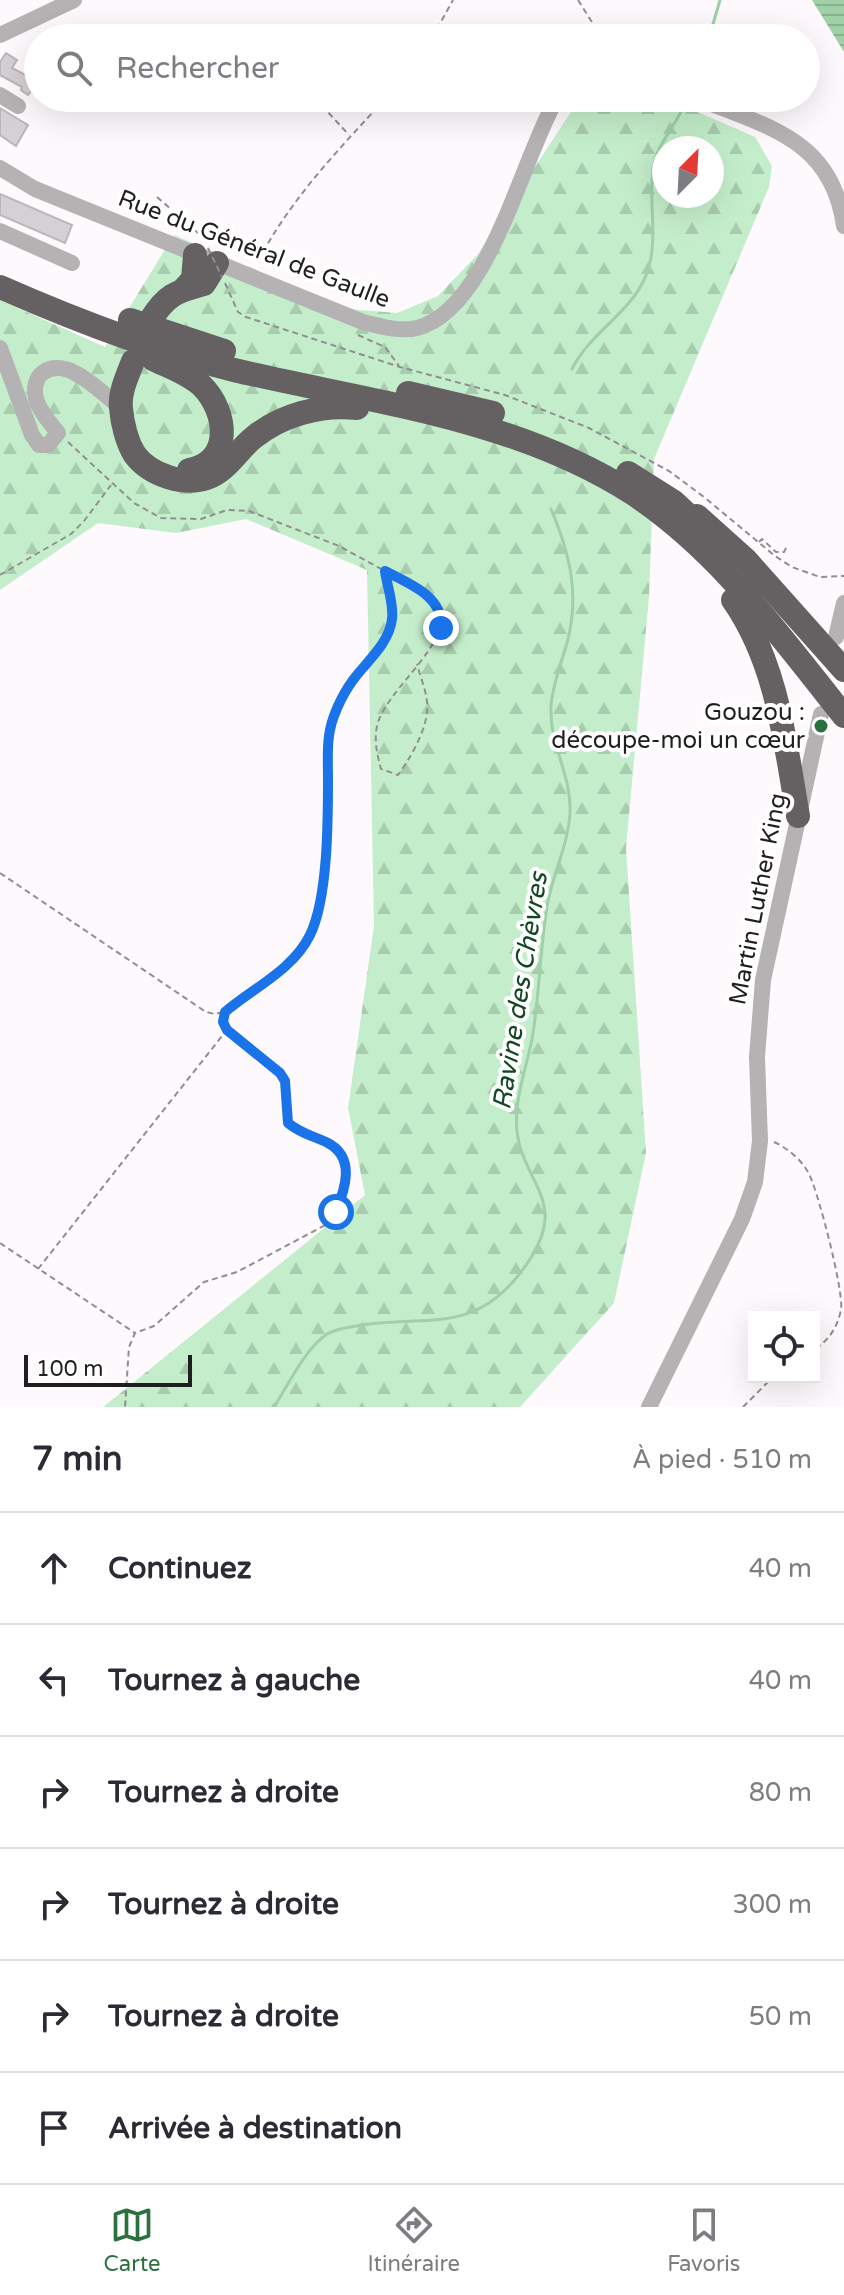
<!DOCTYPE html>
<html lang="fr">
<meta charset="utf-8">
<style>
:root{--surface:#fff;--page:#f2f2f3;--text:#2b2b33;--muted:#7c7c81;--line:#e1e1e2;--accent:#2a713d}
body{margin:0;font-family:"Varela Round",sans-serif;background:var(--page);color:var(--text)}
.controls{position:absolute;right:24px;bottom:24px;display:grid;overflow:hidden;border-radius:0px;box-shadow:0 8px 32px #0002}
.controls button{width:72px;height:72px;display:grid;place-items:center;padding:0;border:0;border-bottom:2px solid var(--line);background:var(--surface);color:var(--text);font:40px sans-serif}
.compass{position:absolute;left:652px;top:136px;width:72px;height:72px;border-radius:50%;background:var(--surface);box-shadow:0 8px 32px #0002;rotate:24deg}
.scale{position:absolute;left:24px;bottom:20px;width:168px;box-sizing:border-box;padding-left:8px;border:4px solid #201e1f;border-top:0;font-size:22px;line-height:28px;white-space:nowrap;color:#201e1f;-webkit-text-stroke:6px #fff;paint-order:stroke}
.stop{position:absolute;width:24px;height:24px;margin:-18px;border:6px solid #1a73e8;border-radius:50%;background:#fff}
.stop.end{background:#1a73e8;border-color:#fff;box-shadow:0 2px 8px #0008}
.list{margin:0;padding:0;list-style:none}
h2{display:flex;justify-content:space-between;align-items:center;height:104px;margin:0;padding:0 32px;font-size:34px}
h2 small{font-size:26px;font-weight:400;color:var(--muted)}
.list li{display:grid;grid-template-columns:52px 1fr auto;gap:24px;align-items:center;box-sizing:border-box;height:112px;padding:0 32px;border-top:2px solid var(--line)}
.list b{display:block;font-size:30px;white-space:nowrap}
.list em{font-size:26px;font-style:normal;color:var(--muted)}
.icon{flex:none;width:44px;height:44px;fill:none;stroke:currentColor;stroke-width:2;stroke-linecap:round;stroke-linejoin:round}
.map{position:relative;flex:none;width:844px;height:1407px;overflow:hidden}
.search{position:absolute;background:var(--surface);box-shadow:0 8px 32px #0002;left:24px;right:24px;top:24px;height:88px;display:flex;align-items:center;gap:20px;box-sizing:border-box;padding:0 28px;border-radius:44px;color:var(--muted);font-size:30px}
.sheet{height:776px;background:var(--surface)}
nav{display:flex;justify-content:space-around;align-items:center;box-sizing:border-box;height:112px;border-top:2px solid var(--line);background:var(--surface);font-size:22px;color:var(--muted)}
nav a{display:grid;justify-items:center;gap:4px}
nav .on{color:var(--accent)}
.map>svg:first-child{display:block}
.forest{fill:url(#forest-firs);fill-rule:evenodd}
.water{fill:url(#water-rules)}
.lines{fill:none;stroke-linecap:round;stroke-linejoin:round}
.stream{stroke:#9fd0a7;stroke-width:3}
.building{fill:#d5d0d3;stroke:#bbb6b9;stroke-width:2}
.path{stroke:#928e90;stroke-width:2;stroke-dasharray:6 4;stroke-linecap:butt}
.minor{stroke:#b5b2b3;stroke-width:16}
.highway{stroke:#656163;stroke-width:24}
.path-bridge{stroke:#928e90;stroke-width:2;stroke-dasharray:6 4;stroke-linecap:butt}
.route{stroke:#1a73e8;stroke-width:10}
.poi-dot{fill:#2a713d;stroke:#fff;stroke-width:3}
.labels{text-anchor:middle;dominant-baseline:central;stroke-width:8;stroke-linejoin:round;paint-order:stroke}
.street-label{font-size:24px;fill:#201e1f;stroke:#fff}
.poi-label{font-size:24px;fill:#201e1f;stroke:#fff;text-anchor:end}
.water-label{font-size:26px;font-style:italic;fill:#114722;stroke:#fff}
</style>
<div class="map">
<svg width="844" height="1407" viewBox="0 0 844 1407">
<defs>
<pattern id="forest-firs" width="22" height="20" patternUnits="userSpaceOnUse" patternTransform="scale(2)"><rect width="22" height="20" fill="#c4eecb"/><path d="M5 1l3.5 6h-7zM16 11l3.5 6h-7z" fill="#a8ccae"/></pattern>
<pattern id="water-rules" width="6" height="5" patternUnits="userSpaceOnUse" patternTransform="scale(2)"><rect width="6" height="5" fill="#9fd0a7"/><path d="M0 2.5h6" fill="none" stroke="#89b28f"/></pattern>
</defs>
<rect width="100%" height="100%" fill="#fef9fc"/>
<path class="forest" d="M580,98h86l89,39 17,29 -3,21 -115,272 -5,138 -23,251 20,305 -32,150 -94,104h-417l262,-212 -17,-87 26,-182 -7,-356 -121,-51 -70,14 -78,-10 -98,67v-290l105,47 69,-112 175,74 48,4 41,-17 40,-42zM664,148h48v48h-48z"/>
<polygon class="water" points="812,0 844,0 844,52"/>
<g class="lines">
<g class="stream">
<polyline points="709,38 720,0"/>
<path d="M572,369c18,-36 56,-54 73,-91 15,-35 3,-72 8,-109 4,-28 26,-45 34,-71"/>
<path d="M274,1407c15,-23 30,-57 53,-73 10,-6 24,-7 35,-9 62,-10 109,9 155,-48 67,-82 -8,-93 0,-167 2,-26 12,-51 16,-77 7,-44 7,-88 15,-132 6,-29 20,-57 22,-88 2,-37 -21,-69 -19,-106 1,-21 10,-43 16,-64 13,-48 3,-89 -16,-134"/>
</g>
</g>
<g class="building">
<polygon points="6,53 17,60 12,68 29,77 38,61 38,93 32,90 28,95 21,90 22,87 0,75 0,62"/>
<polygon points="0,108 28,125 16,146 0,135"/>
<polygon points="0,194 72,225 65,243 0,215"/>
</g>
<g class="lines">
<g class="path">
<polyline points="578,0 602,38"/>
<polyline points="432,38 453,0"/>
<polyline points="315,98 349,135"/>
<polyline points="157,197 207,241"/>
<polyline points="227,248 245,254 263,252 277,262"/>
<path d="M263,252c33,-59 78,-105 123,-154"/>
<polyline points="225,283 238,312 246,317 400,367 505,395 589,428 669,471 704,497 775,556 792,567 820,577 844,576"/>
<polyline points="358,335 385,347 399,366"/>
<path d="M68,442l66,61 27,15 40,1 26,-9 22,1 90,35 46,25c3,15 9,33 7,48 -3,25 -25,42 -39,61 -11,15 -22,38 -24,56 -2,13 -1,29 -1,42 -1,43 0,120 -18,157 -17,35 -57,53 -85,77l-2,10 4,8 53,43 5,8 3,42 16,13 25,8 12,9 6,18 -1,13 -15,38 -94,50 -33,10 -50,44 -19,7 -6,14 -4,60"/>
<polyline points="759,542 762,539 776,552 784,552 787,546"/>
<path d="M387,573c17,9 42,17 51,35 18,33 -54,83 -61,118 -3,15 0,28 4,43l17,6c13,-18 32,-50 29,-73 -1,-12 -7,-26 -10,-38"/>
<polyline points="0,575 71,534 84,521 111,485"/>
<polyline points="0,873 206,1012 215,1014 223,1012"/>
<path d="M774,1142c15,7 29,19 36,34 9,20 34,115 31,134 -4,18 -12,30 -27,40"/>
<polyline points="0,1243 135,1333"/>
<polyline points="38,1269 226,1031"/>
<polyline points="743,1407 773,1377"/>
</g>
<g class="minor">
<polyline points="0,35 74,0"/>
<polyline points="0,95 18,106"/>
<path d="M697,98c70,29 135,41 147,128"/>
<path d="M0,168l35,21 328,133c16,4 37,10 54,6 72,-18 105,-171 140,-230"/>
<polyline points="0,231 72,263"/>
<path d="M0,348l32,87 7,10h9l10,-12c-7,-9 -17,-20 -21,-31 -9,-28 14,-42 38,-29 16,8 31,23 45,34"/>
<polyline points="836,637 844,603"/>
<polyline points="649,1407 742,1219 755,1182 760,1141 757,1057 763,980 821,714"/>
</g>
<g class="highway">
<path d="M0,287c75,33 155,64 234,83 135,32 279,47 398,123 87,57 148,143 212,223"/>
<polyline points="184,289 193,279 195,255"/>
<polyline points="130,320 224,351"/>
<path d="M150,321c16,-26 25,-29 54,-37l13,-21"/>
<path d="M153,359c16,8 35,14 49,27 26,26 31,76 -13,84"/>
<path d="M133,361c-5,14 -14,31 -12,47 1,14 6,35 14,47 15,20 49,31 72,23 20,-7 30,-27 46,-40 28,-23 68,-34 104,-30"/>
<polyline points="408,393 493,413"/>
<polyline points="628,473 674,502 704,530"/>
<polyline points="697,516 746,560 844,670"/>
<path d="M733,600c44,63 52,141 65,216"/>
</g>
<polyline class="path-bridge" points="208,248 222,277"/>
</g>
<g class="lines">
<path class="route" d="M336,1212c9,-23 20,-54 -8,-69 -16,-8 -25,-8 -40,-20l-3,-42 -5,-8 -53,-43 -4,-8 2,-10c28,-24 68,-42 85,-77 18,-37 18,-114 18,-157 0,-13 -1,-29 1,-42 2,-18 13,-41 24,-56 14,-19 36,-36 39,-61 2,-15 -5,-33 -7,-48 24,13 59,25 56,57"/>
</g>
<circle class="poi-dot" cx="821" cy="726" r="8"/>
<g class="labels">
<g class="street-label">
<text transform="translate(254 249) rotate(21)">Rue du Général de Gaulle</text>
<text transform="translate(758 899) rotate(-79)">Martin Luther King</text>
</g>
<g class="poi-label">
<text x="805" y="712">Gouzou :<tspan x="805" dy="28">découpe-moi un cœur</tspan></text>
</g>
<g class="water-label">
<text transform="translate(520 991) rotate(-81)">Ravine des Chèvres</text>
</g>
</g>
</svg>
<div class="controls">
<button><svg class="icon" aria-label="locate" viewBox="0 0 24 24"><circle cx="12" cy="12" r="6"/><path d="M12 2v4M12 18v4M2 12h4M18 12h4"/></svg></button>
</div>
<svg class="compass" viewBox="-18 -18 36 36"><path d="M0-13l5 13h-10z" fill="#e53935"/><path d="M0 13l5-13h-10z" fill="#7c7c81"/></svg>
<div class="scale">100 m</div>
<div class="stop" style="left:336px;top:1212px"></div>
<div class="stop end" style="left:441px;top:628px"></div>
<div class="search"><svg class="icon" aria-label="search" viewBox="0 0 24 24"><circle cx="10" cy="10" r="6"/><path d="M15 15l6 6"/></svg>Rechercher</div>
</div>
<section class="sheet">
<h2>7 min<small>À pied · 510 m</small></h2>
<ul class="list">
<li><svg class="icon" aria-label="ahead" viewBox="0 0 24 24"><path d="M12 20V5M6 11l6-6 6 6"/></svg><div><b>Continuez</b></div><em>40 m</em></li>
<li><svg class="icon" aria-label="left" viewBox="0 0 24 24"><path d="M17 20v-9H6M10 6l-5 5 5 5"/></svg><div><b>Tournez à gauche</b></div><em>40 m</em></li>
<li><svg class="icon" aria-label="right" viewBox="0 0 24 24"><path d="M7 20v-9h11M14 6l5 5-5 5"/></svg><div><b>Tournez à droite</b></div><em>80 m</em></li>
<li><svg class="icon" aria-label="right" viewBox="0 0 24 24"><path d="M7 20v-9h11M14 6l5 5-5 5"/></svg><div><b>Tournez à droite</b></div><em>300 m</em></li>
<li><svg class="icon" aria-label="right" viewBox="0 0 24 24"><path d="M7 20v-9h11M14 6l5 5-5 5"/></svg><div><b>Tournez à droite</b></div><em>50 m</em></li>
<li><svg class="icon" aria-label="arrive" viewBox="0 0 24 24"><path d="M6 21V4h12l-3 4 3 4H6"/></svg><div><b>Arrivée à destination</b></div></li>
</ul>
</section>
<nav>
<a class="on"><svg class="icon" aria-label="map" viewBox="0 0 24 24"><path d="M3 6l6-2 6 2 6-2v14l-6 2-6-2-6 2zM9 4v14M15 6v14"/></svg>Carte</a>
<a><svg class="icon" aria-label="directions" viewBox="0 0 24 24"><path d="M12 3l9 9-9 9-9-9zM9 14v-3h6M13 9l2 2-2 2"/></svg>Itinéraire</a>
<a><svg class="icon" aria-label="saved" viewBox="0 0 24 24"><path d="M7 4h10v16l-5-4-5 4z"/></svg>Favoris</a>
</nav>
